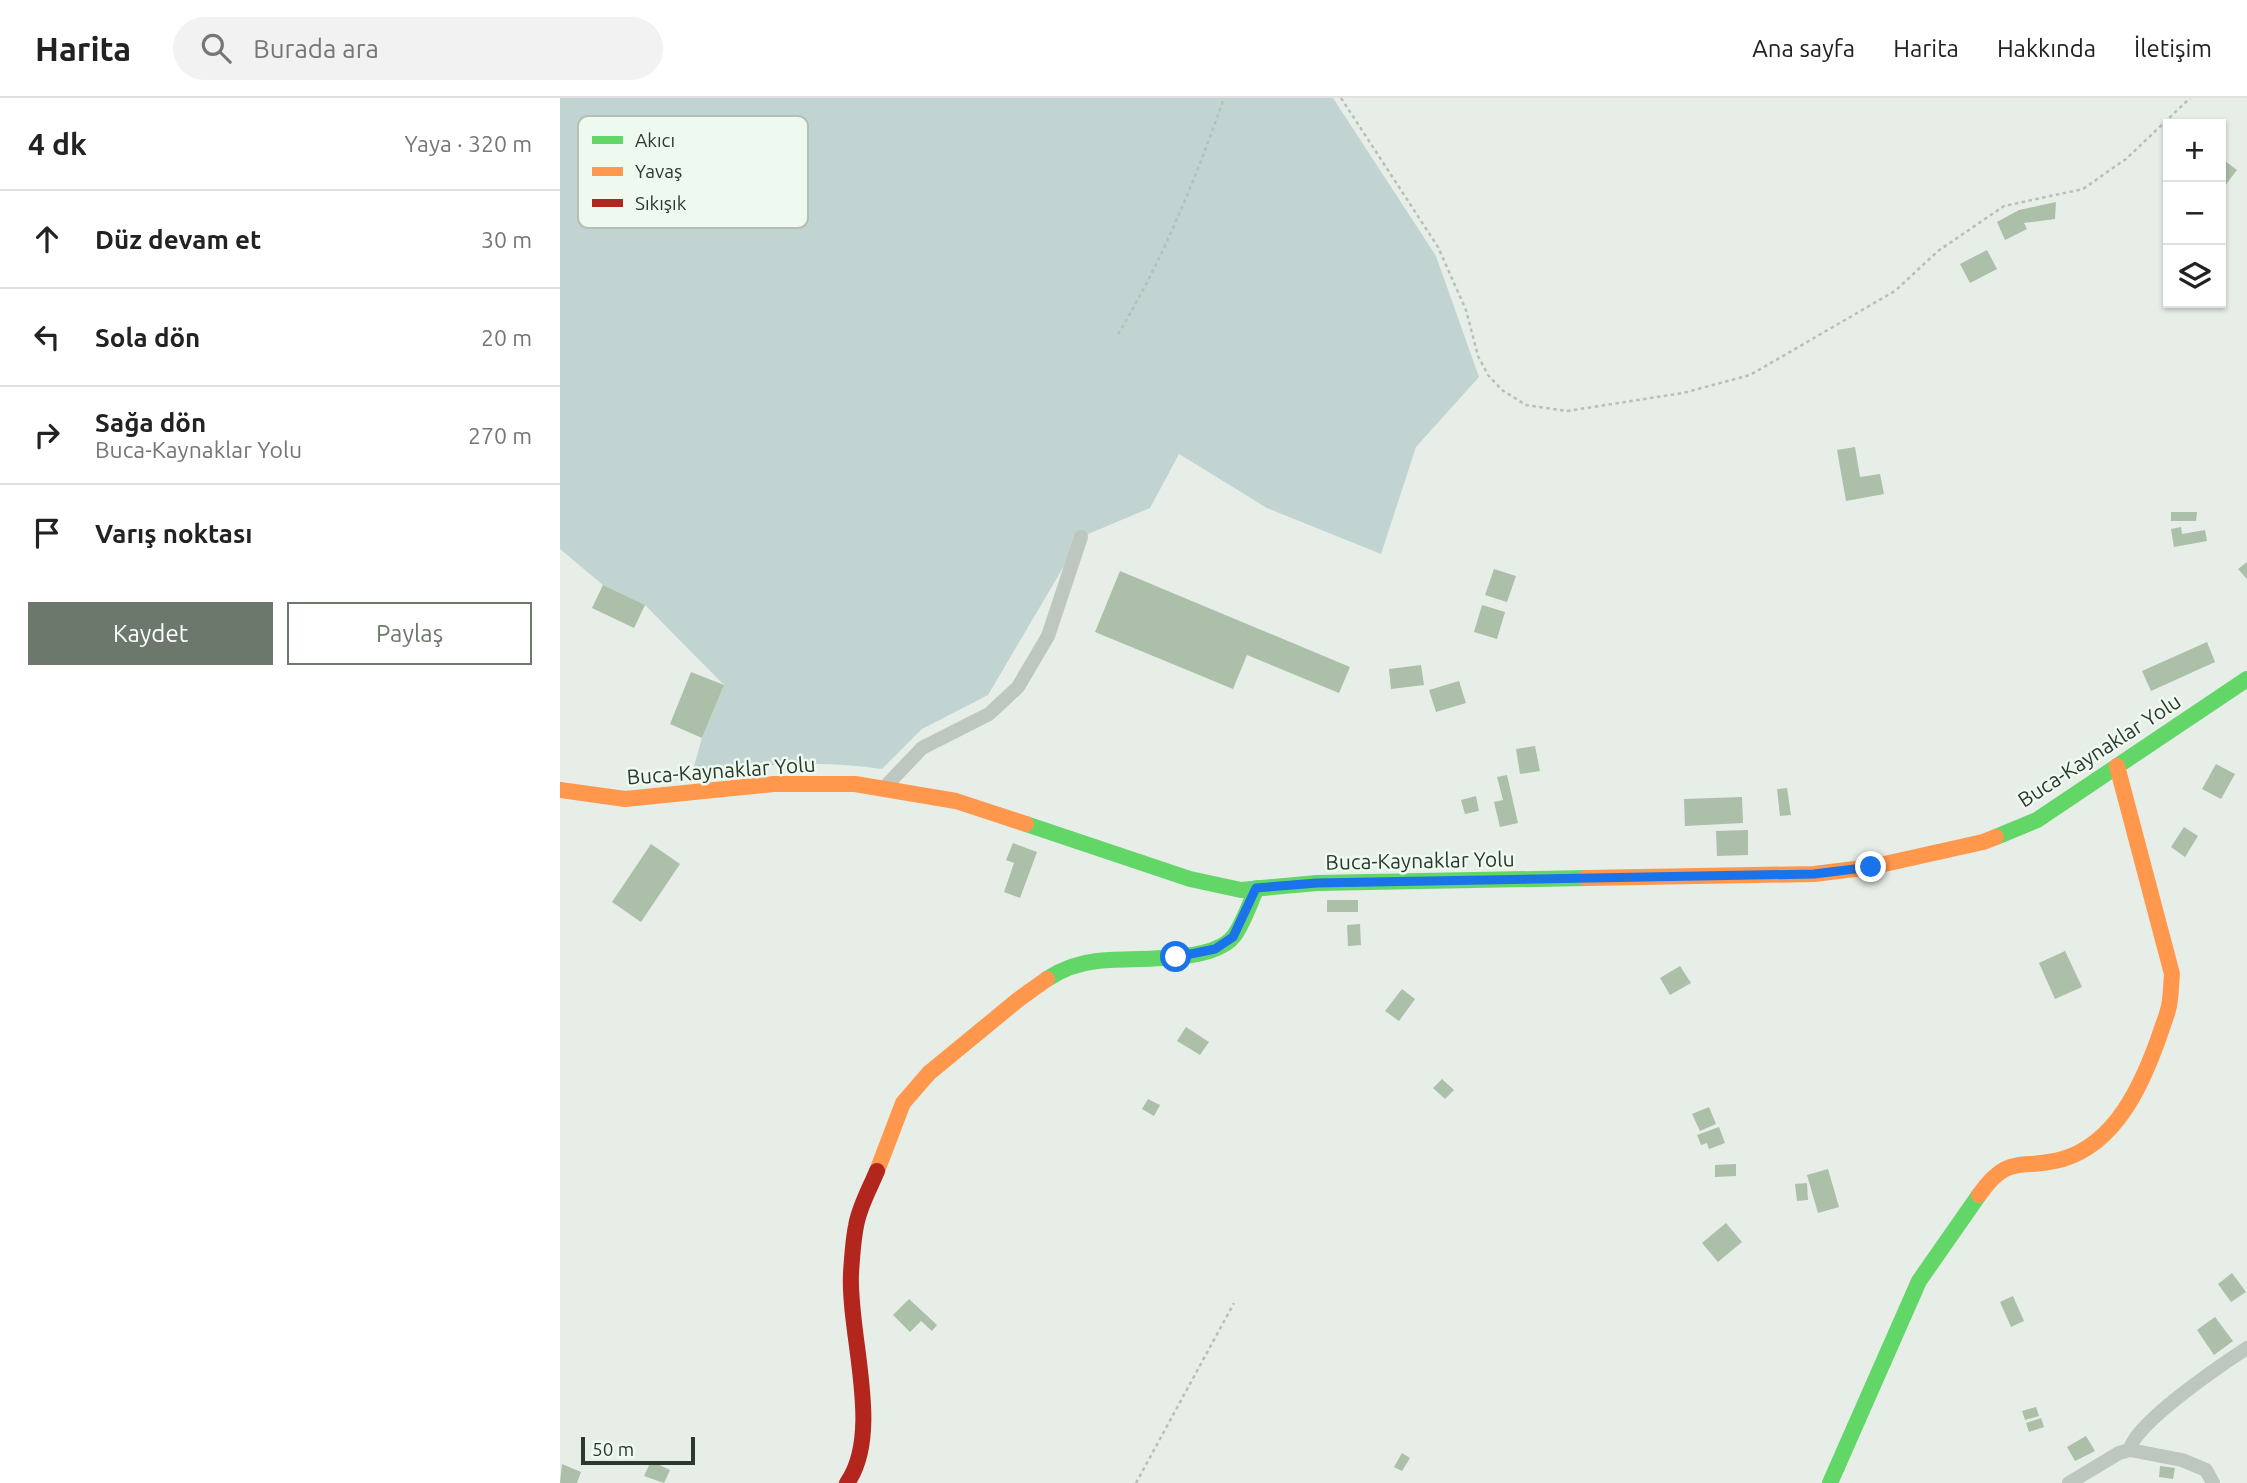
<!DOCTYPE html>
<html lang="tr">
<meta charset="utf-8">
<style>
:root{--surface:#fff;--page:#f2f2f2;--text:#222;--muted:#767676;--line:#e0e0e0;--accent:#6d786d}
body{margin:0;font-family:Ubuntu,sans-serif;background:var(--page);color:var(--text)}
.controls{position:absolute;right:21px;top:21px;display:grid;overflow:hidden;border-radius:0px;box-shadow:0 2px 5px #0004}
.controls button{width:63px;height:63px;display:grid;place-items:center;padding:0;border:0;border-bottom:2px solid var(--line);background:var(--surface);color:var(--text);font:35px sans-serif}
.scale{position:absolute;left:21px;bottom:18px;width:114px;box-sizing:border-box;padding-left:7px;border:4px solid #2c382c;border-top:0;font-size:19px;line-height:24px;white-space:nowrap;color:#2c382c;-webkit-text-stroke:5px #eef9f0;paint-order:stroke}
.stop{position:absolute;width:21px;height:21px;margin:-16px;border:5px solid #1a73e8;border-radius:50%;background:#fff}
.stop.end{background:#1a73e8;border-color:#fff;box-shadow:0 2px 7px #0008}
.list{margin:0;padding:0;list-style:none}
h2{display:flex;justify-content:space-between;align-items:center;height:91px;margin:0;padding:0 28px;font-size:30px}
h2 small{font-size:23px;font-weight:400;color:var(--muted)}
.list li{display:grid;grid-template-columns:46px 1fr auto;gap:21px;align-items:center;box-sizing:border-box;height:98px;padding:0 28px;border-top:2px solid var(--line)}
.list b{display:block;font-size:26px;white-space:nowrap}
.list p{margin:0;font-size:23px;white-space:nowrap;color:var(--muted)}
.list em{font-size:23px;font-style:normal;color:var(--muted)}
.actions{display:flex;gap:14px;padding:21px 28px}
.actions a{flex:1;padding:16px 0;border:2px solid var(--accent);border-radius:0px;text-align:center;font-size:24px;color:var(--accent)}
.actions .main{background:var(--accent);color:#fff}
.icon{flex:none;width:38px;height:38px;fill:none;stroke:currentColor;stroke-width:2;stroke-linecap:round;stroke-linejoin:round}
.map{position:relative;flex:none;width:1687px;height:1385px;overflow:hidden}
header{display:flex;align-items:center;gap:42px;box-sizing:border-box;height:98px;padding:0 35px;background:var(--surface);border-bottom:2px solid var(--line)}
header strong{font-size:33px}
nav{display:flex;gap:38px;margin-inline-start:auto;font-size:24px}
.search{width:490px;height:63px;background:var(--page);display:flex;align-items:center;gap:18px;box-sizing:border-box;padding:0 24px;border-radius:38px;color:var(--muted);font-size:26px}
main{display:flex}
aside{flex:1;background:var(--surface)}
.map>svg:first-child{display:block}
.green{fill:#c1d4d1}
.building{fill:#abbfa9}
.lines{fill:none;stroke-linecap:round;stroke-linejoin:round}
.path{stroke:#b6c0b7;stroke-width:2.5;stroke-dasharray:3.5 3.5;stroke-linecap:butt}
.street{stroke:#bdc7bf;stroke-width:14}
.fast{stroke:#63d668;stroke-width:16}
.slow{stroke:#ff974d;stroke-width:16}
.jam{stroke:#b3261e;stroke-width:16}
.route{stroke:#1a73e8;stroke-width:9}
.labels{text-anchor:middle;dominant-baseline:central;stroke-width:5;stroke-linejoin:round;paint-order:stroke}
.street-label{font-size:21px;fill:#2c382c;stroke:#eef9f0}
.key{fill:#eef9f0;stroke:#b4bfb5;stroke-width:2}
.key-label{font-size:19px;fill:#2c382c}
</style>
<header>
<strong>Harita</strong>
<div class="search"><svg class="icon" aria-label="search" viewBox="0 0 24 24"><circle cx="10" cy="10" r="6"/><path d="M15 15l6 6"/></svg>Burada ara</div>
<nav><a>Ana sayfa</a><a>Harita</a><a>Hakkında</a><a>İletişim</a></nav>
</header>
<main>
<aside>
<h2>4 dk<small>Yaya · 320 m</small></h2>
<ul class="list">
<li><svg class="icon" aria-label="ahead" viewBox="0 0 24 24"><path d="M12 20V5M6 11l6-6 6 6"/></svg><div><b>Düz devam et</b></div><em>30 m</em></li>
<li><svg class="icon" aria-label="left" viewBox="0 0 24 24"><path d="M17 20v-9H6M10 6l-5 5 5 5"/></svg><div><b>Sola dön</b></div><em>20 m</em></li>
<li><svg class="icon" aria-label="right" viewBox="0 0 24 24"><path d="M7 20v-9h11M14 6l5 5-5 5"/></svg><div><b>Sağa dön</b><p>Buca-Kaynaklar Yolu</p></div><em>270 m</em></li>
<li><svg class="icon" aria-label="arrive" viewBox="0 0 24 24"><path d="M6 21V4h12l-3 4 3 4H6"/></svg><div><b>Varış noktası</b></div></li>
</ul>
<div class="actions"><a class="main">Kaydet</a><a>Paylaş</a></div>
</aside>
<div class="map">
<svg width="1687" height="1385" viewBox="0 0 1687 1385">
<rect width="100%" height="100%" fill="#e6eee7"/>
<path class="green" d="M0,0h773l103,158 43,121 -63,70 -35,107 -114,-46 -88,-54 -29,54 -69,29 -93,158 -66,34 -40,40c-63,-10 -127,-3 -190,4l10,-35 22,-53 -79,-80 -42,-20 -43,-36z"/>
<g class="building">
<polygon points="1661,60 1677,72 1664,89 1661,87"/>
<polygon points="1496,104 1495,121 1464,125 1467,131 1445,142 1437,124 1459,112"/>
<polygon points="1427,152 1437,171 1410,185 1400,166"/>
<polygon points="1295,349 1300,379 1320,376 1324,396 1286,403 1277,352"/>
<polygon points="1611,414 1637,414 1636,423 1611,423"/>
<polygon points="1621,429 1622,436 1645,432 1647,443 1614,449 1611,431"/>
<polygon points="1687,464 1687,481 1678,471"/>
<polygon points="934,471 956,478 947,504 925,497"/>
<polygon points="560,473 790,569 779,595 687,557 673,591 535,534"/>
<polygon points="43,487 85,507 74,530 32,510"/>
<polygon points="922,507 945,514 937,541 914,534"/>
<polygon points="1647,544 1655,564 1591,593 1582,573"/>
<polygon points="861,567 864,587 831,591 829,571"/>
<polygon points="131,574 164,587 142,640 110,626"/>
<polygon points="899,583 906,605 876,614 869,592"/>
<polygon points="975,648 980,673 960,676 956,651"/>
<polygon points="1656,666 1675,676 1661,701 1642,691"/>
<polygon points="947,677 958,725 940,729 934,704 943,702 937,679"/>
<polygon points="1227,690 1231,717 1220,718 1217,691"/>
<polygon points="916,698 919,713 905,716 901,702"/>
<polygon points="1182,699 1183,725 1125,728 1124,701"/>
<polygon points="1624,729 1638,738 1625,759 1611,749"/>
<polygon points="1188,732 1188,757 1157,758 1156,733"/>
<polygon points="453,745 477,754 460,800 444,794 454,765 446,762"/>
<polygon points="91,746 120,766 81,824 52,804"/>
<rect x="767" y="802" width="31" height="12"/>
<polygon points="800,826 801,847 788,848 787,827"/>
<polygon points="1505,853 1522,889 1495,901 1479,865"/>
<polygon points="1120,868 1131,885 1110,897 1100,880"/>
<polygon points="842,891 855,901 839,923 825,913"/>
<polygon points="626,929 649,944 640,957 617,943"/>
<polygon points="882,981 894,992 885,1001 873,990"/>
<polygon points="588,1001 600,1007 594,1018 582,1011"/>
<polygon points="1149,1009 1156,1026 1140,1033 1132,1016"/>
<polygon points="1159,1029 1165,1045 1149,1051 1147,1045 1141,1047 1137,1037"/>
<polygon points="1176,1066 1176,1078 1155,1079 1155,1067"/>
<polygon points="1268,1071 1279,1109 1258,1115 1247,1077"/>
<polygon points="1247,1085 1248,1102 1237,1103 1235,1086"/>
<polygon points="1166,1125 1182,1144 1158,1164 1142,1145"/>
<polygon points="1672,1175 1686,1194 1671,1204 1658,1186"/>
<polygon points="1453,1198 1464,1223 1451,1229 1440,1204"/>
<polygon points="349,1201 377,1227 372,1233 361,1223 350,1234 333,1217"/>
<polygon points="1655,1219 1673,1243 1654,1257 1637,1232"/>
<polygon points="1476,1309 1479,1318 1465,1322 1462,1313"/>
<polygon points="1481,1320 1484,1329 1469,1334 1466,1325"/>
<polygon points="1526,1338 1535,1353 1515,1363 1507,1349"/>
<polygon points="842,1355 850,1360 842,1373 834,1369"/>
<polygon points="91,1363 110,1372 104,1385 84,1378"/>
<polygon points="2,1366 21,1374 17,1385 0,1385"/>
<polygon points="1600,1368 1615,1370 1613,1381 1599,1379"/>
</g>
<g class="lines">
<g class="path">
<polyline points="781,0 878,149 906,212 918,258 928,277 942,292 966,307 1007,313 1123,295 1190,277 1335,193 1378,153 1444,108 1523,91 1566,61 1630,0"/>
<path d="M558,236c44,-72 78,-156 106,-236"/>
<polyline points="576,1385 674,1205"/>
</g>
<g class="street">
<polyline points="323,691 362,650 429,616 458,589 488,538 521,439"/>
<path d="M1570,1352c2,-25 94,-87 117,-102"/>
<polyline points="1509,1385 1559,1355 1570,1352 1622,1362 1646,1372 1653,1385"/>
</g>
<g class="fast">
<polyline points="466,726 630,781 681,792 757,785 1026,780"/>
<polyline points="1436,739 1477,722 1687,581"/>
<path d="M487,881c15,-10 32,-16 50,-18 34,-4 114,3 136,-24 10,-12 17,-35 24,-49"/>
<polyline points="1270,1385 1359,1183 1419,1097"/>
</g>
<g class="slow">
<polyline points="0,692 65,701 214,686 295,686 396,703 466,726"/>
<polyline points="1026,780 1254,776 1311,769 1423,744 1436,739"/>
<polyline points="317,1073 343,1005 369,975 459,901 487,881"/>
<path d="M1419,1097c30,-43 42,-24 84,-36 53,-16 79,-74 96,-122 3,-10 8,-21 10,-31 2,-10 2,-21 3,-32l-55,-208"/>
</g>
<path class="jam" d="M287,1385c36,-51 1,-148 4,-210 1,-15 2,-32 5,-47 3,-19 14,-38 21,-55"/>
</g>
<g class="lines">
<polyline class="route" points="616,859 655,851 673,839 696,790 757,785 1254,776 1311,769"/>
</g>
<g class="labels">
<g class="street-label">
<text transform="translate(1539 652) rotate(-33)">Buca-Kaynaklar Yolu</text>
<text transform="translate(161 672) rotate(-4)">Buca-Kaynaklar Yolu</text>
<text transform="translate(860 762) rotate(-1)">Buca-Kaynaklar Yolu</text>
</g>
</g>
<rect x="18" y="18" width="230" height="112" rx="10" class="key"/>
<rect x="32" y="38" width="31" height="8" fill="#63d668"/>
<rect x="32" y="69" width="31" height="9" fill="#ff974d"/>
<rect x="32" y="101" width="31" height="8" fill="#b3261e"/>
<g class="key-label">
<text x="75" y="49">Akıcı</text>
<text x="75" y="80">Yavaş</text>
<text x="75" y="112">Sıkışık</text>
</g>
</svg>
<div class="controls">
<button>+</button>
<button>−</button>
<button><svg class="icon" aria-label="layers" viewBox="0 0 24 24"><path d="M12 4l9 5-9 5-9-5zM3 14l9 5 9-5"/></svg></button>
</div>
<div class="scale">50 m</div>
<div class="stop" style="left:616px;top:859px"></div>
<div class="stop end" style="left:1311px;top:769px"></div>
</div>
</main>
